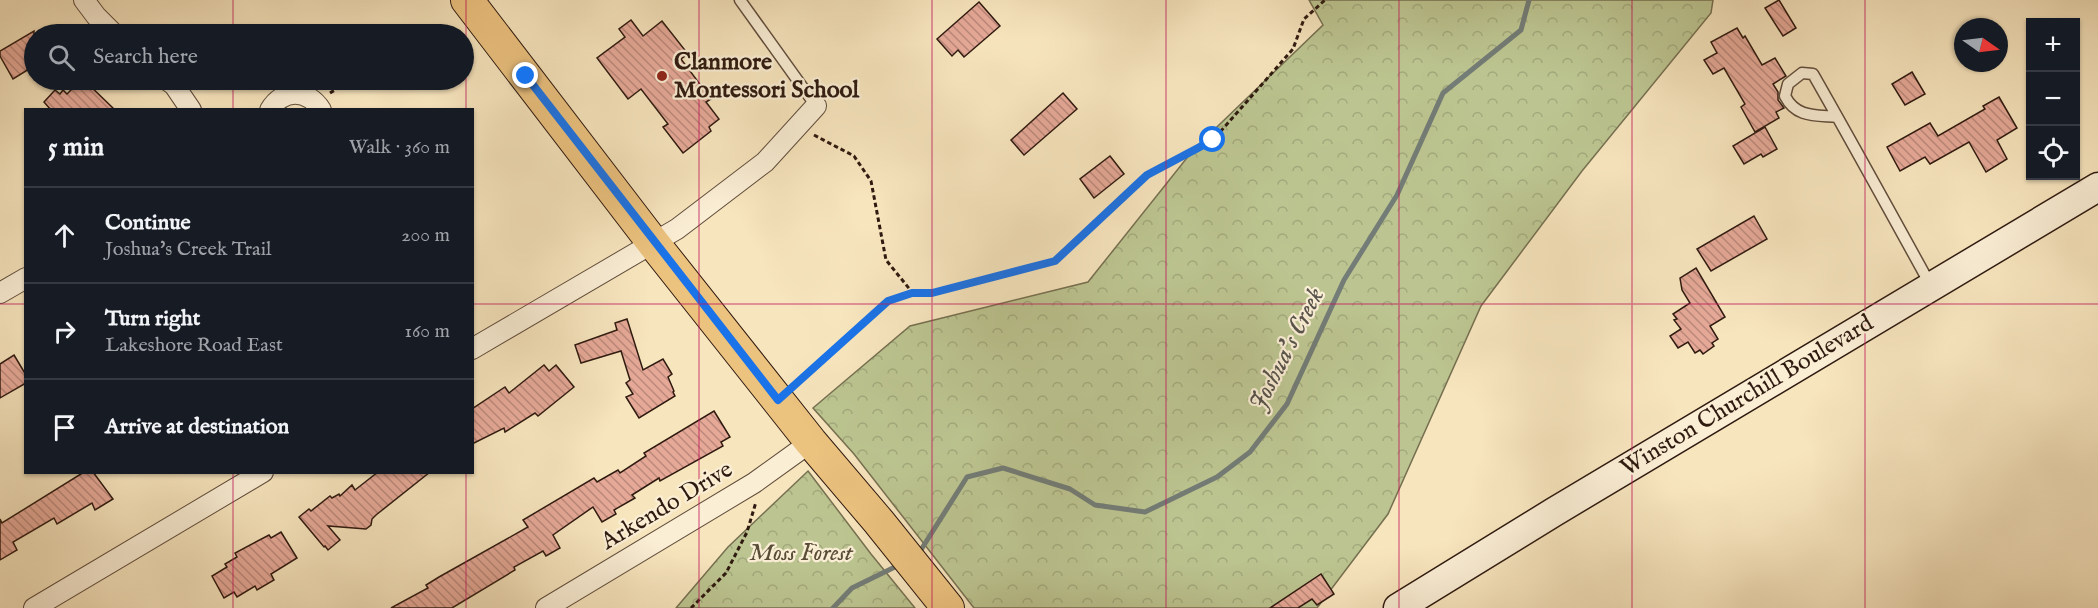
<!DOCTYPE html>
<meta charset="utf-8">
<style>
:root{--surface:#171b24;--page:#20242c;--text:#f1f3f6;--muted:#9ea1a6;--line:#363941}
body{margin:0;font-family:"IM FELL English",serif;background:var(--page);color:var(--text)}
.controls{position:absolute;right:18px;top:18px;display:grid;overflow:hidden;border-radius:0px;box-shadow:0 2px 4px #0004}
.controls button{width:54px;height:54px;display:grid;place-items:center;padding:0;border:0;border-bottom:2px solid var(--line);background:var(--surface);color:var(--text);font:30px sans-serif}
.compass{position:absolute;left:1954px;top:18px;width:54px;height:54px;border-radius:50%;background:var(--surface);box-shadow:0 2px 4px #0004;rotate:104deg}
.stop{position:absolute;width:18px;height:18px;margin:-14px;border:4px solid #1a73e8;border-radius:50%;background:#fff}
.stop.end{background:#1a73e8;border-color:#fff;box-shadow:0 2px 6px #0008}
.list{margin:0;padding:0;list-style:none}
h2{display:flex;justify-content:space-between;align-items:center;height:78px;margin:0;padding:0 24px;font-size:26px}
h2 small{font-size:20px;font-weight:400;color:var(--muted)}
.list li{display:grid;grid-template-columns:39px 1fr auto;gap:18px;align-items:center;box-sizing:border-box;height:96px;padding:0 24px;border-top:2px solid var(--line)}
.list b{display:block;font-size:22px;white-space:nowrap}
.list p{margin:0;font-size:20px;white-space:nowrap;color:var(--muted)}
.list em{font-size:20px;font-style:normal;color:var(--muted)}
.icon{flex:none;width:33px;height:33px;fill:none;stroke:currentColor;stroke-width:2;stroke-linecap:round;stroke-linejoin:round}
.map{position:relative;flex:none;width:2098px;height:608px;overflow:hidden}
.search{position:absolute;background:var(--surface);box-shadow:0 2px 4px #0004;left:24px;top:24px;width:450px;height:66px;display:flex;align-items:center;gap:15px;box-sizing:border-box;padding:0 21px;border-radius:33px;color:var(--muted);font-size:22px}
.panel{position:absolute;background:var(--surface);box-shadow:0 2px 4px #0004;left:24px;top:108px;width:450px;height:366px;border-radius:0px}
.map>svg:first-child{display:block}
.forest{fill:url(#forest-crowns);stroke:#767050;stroke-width:1.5}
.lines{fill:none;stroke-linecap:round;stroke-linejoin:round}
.stream{stroke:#737c76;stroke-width:5}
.building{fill:url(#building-back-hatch);stroke:#2f1a10;stroke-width:1.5}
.lane-casing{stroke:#614d3c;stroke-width:13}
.street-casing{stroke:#614d3c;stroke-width:22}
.secondary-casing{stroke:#2f1a10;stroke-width:31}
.primary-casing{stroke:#2f1a10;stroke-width:34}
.path{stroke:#2f1a10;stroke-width:3;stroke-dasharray:4.5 3;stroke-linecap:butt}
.lane{stroke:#faeed5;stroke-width:10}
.street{stroke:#faeed5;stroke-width:20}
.secondary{stroke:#faeed5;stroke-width:28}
.primary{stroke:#ecc27f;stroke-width:32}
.route{stroke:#1a73e8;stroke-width:8}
.grid{fill:none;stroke:#c2185b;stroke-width:1.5;stroke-opacity:0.55}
.poi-dot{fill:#8f2418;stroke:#faeed5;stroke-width:2}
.labels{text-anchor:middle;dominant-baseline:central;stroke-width:4.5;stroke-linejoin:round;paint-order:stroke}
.poi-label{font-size:24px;font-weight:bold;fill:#2f1a10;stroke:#faeed5;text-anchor:start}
.street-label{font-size:24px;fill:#2f1a10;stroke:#faeed5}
.park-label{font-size:24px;font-style:italic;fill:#594d37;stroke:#faeed5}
.water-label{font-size:26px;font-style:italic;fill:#57534c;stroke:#faeed5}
</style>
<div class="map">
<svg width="2098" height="608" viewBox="0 0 2098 608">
<defs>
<pattern id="forest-crowns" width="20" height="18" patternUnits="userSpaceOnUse" patternTransform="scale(1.5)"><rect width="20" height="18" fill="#bcc591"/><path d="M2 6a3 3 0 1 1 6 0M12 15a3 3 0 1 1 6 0" fill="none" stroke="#a2a97c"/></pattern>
<pattern id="building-back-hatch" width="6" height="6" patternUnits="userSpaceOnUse" patternTransform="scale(1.5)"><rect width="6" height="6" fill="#e6a998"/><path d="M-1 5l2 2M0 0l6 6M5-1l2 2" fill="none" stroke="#bb897b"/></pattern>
</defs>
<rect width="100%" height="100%" fill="#f7e5be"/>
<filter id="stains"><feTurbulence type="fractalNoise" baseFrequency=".00333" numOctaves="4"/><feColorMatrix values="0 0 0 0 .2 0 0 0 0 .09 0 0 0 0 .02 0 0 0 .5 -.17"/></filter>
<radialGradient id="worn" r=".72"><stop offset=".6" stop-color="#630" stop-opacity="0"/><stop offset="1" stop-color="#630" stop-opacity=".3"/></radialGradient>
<g class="forest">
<polygon points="1309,0 1713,0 1711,13 1582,171 1481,306 1388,514 1317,608 974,608 854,454 813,408 910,326 1088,282 1194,149 1323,25"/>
<polygon points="808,471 871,554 915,608 676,608 728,547"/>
</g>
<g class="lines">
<g class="stream">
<polyline points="919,553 967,477 1003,468 1070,489 1095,505 1145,512 1217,477 1250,452 1287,404 1344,280 1397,195 1443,93 1521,30 1529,0"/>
<polyline points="833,608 852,588 901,564"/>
</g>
</g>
<g class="building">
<polygon points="1779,0 1796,28 1783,36 1765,8"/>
<polygon points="979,2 1000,26 964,57 958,50 952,56 937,39"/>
<polygon points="631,20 643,36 662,21 688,54 681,59 711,99 706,102 719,119 709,127 711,131 683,153 663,127 668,124 641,89 628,99 597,58 625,37 619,29"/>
<polygon points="1737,28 1743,38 1745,36 1762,65 1775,58 1786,76 1773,84 1778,92 1778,100 1784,108 1776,112 1779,118 1755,132 1741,107 1745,104 1724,68 1713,74 1704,60 1717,53 1711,42"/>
<polygon points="34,31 34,66 13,79 0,56 0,51"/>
<polygon points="1912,72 1925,94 1905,105 1892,84"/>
<polygon points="81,80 84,80 115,110 51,110 44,102 55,90 60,94 63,90 67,94"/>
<polygon points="1063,93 1077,109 1024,155 1011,140"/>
<polygon points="1999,97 2017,128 1997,140 2007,159 1986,172 1969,142 1930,164 1925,157 1900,171 1887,147 1930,123 1938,136 1985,109 1983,106"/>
<polygon points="1765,127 1777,149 1763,157 1761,154 1744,164 1733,146"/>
<polygon points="1110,156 1124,174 1094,198 1080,179"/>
<polygon points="1754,216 1767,239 1711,271 1697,249"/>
<polygon points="1696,268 1725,317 1710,326 1718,339 1712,343 1714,346 1703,354 1700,350 1695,353 1688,342 1678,348 1670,336 1681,329 1674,320 1677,319 1673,314 1690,303 1682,290 1680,278"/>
<polygon points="627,319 643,370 663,359 672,374 668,377 674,391 673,392 675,396 639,418 626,397 633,394 626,383 630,380 621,351 581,363 575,345 617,330 615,323"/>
<polygon points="14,355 26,375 26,383 0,398 0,364"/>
<polygon points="544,365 549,371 556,365 574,387 538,416 535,413 505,432 504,428 472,444 472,409 505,387 509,393"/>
<polygon points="714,411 730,437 721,442 723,446 660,481 659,478 632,495 635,498 614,510 616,514 602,522 593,507 553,535 560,548 546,556 543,551 514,567 515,570 452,608 391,608 428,588 426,585 439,577 528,527 523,520 594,478 597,482 618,470 620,473 646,456 644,453"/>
<polygon points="84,472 93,472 113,499 95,510 92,503 57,524 54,518 13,542 17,550 0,560 0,519 2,523"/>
<polygon points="378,472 430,472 376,515 372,519 371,525 366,529 328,526 340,540 328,550 325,546 324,547 299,517 309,509 311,511 330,496 332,498 339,494 340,496 352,485 355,490"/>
<polygon points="281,532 297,558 271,574 274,580 257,590 255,586 237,597 234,592 224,598 212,576 227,567 225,564 237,557 235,553 269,535 271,538"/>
<polygon points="1321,574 1334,594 1317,605 1312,599 1298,608 1270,608"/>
</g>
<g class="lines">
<g class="lane-casing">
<g id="lane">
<polyline points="740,0 816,106"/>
<path d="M1837,117c-21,-2 -41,1 -52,-21l3,-12 14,-11 11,1c40,70 79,141 118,212"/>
</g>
</g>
<g class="street-casing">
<g id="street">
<polyline points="84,0 96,16 114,34"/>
<polyline points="167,80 174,85 191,110"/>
<path d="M270,110c13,-22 38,-21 51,0"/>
<polyline points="0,293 26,278"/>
<polyline points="472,349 677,229 765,162 816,106"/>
<polyline points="34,608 263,472"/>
<polyline points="546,608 754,483 811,442"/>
</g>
</g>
<g class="secondary-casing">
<polyline id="secondary" points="1398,608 1554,512 2098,187"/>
</g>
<g class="primary-casing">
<polyline id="primary" points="467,0 654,244 811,442 879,522 948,608"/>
</g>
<g class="path">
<polyline points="426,34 440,27"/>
<polyline points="330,93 351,80"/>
<polyline points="814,135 854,156 871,181 886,260 912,292"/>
<polyline points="795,385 888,301 912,293 932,293 1055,262 1147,175 1213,140 1293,49 1304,19 1325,0"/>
<polyline points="691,608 726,573 747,532 756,502"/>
</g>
<use href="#lane" class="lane"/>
<use href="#street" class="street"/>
<use href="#secondary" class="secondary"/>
<use href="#primary" class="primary"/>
</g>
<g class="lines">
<polyline class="route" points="526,76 778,400 888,301 912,293 932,293 1055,261 1147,175 1213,140"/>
</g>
<path class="grid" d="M233,0v34M466,0v110M699,0v608M932,0v608M1166,0v608M1399,0v608M1632,0v608M1865,0v608M233,80v30M0,304h26M472,304h1626M233,472v136M466,472v136"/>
<circle class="poi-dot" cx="662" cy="76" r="6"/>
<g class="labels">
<g class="poi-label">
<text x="674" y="62">Clanmore<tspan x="674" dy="28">Montessori School</tspan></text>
</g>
<g class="street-label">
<text transform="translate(1747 396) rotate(-31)">Winston Churchill Boulevard</text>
<text transform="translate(667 506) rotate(-31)">Arkendo Drive</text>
</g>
<g class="park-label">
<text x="801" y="553">Moss Forest</text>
</g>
<g class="water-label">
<text transform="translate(1287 349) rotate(-63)">Joshua's Creek</text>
</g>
</g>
<rect width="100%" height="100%" filter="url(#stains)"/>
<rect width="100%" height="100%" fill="url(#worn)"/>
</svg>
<div class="controls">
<button>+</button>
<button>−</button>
<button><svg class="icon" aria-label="locate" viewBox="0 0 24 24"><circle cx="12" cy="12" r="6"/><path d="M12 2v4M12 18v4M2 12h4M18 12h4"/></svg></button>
</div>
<svg class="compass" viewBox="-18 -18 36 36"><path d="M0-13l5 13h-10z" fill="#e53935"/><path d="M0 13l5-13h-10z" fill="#9ea1a6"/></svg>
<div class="stop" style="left:1213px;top:140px"></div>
<div class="stop end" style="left:526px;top:76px"></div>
<div class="search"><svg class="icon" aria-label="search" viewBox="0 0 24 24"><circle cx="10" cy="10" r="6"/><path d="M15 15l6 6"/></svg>Search here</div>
<section class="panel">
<h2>5 min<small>Walk · 360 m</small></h2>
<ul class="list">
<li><svg class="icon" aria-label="ahead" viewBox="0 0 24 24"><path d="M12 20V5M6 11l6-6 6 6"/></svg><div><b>Continue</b><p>Joshua's Creek Trail</p></div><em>200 m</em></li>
<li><svg class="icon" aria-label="right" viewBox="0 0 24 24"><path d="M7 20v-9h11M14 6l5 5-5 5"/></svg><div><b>Turn right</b><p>Lakeshore Road East</p></div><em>160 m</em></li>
<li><svg class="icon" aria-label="arrive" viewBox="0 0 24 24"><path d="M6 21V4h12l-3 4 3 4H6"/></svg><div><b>Arrive at destination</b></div></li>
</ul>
</section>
</div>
